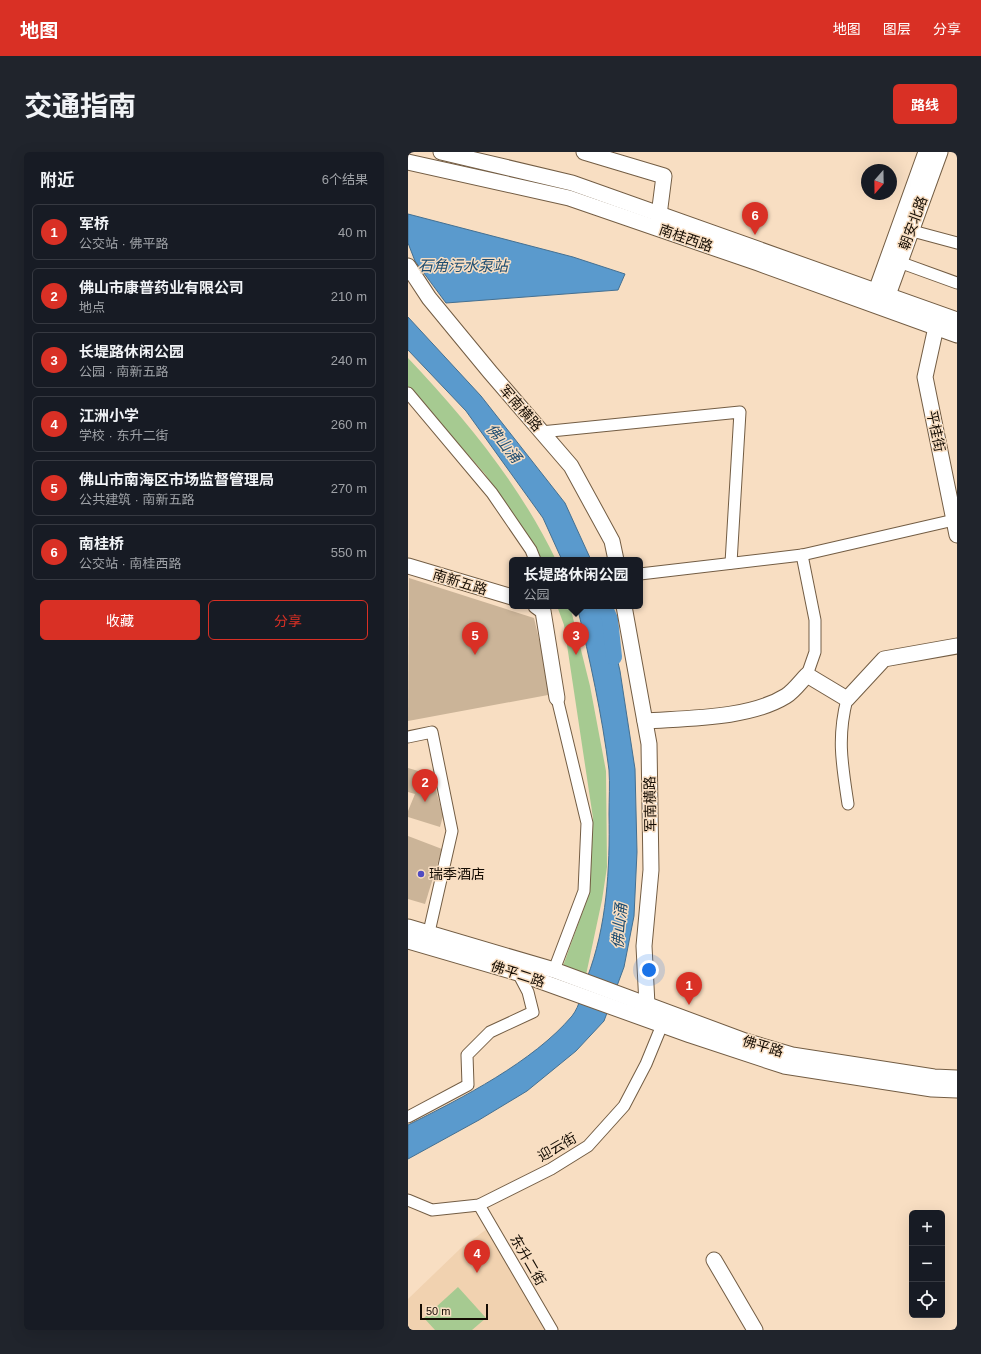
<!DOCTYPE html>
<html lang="zh">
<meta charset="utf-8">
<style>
:root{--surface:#171b24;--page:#20242c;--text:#f1f3f6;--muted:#9ea1a6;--line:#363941;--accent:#d93025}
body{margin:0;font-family:Arial,"Noto Sans SC",sans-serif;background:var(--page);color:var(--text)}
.controls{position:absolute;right:12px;bottom:12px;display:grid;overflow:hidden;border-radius:6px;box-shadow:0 4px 16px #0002}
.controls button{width:36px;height:36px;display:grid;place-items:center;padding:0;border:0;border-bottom:1px solid var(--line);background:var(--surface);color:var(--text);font:20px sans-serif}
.compass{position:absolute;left:453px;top:12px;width:36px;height:36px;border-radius:50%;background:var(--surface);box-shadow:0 4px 16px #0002;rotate:200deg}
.scale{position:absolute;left:12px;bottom:10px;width:68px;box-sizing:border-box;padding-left:4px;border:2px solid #150d04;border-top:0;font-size:11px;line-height:14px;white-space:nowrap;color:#150d04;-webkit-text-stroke:3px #f8dec2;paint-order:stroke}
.you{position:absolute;left:241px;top:818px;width:14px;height:14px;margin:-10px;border:3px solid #fff;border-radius:50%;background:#1a73e8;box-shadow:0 0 0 6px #1a73e833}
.badge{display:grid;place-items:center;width:26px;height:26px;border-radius:50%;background:var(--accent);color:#fff;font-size:13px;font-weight:700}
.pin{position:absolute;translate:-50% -33px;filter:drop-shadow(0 1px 2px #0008)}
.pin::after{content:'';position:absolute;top:21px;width:14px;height:12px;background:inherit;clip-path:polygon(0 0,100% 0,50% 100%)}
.popup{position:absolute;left:101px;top:405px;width:134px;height:52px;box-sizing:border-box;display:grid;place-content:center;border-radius:6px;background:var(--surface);filter:drop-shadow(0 1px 3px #0005);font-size:13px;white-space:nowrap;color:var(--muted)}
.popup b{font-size:15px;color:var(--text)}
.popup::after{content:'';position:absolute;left:50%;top:100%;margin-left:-8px;border:8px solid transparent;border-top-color:var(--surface)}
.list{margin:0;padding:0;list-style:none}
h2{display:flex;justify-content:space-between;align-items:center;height:52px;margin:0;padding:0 16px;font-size:17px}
h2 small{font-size:13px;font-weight:400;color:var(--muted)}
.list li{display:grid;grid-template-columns:26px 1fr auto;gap:12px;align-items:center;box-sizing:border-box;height:56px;margin:0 8px 8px;padding:0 8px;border:1px solid var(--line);border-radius:6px}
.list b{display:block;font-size:15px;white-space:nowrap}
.list p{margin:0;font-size:13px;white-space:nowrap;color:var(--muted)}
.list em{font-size:13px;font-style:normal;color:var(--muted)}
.actions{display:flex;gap:8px;padding:12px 16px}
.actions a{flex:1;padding:9px 0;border:1px solid var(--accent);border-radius:6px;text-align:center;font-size:14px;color:var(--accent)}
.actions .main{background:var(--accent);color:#fff}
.icon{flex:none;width:22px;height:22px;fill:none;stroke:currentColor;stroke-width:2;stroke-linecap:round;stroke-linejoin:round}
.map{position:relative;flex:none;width:549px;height:1178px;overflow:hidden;border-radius:6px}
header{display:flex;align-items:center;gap:24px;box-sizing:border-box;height:56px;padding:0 20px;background:var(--accent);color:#fff}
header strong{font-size:19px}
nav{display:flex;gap:22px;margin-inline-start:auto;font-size:14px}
.intro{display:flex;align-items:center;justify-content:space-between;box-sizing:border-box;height:96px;padding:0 24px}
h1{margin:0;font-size:28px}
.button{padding:10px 18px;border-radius:6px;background:var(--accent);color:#fff;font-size:14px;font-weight:700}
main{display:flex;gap:24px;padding:0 24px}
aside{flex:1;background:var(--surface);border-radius:6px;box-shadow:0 4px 16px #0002}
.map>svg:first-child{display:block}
.built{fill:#f1d2b0}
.green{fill:#a6ca91}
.water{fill:#5a9acd;stroke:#457091}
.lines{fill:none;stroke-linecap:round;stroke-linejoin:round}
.river{stroke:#5a9acd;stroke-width:16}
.building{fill:#cbb498}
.street-casing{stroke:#735d44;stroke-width:13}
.secondary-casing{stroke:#735d44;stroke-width:17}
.street{stroke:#fff;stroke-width:11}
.secondary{stroke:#fff;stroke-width:15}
.poi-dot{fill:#4f4bc2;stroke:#f8dec2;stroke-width:1.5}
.labels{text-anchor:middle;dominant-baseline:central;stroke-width:3;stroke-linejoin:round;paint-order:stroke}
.street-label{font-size:14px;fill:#150d04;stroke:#f8dec2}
.poi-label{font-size:14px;fill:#150d04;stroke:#f8dec2;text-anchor:start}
.water-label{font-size:15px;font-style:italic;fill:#1d4c70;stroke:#f8dec2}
</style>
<header>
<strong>地图</strong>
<nav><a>地图</a><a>图层</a><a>分享</a></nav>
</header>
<div class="intro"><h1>交通指南</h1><a class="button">路线</a></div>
<main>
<aside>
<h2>附近<small>6个结果</small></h2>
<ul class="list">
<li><span class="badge">1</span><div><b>军桥</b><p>公交站 · 佛平路</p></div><em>40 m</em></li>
<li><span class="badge">2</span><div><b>佛山市康普药业有限公司</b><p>地点</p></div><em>210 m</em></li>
<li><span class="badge">3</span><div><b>长堤路休闲公园</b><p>公园 · 南新五路</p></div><em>240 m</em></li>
<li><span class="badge">4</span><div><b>江洲小学</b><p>学校 · 东升二街</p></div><em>260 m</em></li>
<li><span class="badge">5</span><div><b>佛山市南海区市场监督管理局</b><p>公共建筑 · 南新五路</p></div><em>270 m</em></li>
<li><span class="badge">6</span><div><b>南桂桥</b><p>公交站 · 南桂西路</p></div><em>550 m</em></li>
</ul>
<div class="actions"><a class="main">收藏</a><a>分享</a></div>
</aside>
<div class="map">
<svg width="549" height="1178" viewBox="0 0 549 1178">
<rect width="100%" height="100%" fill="#f8dec2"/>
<polygon class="built" points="83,1074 144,1178 0,1178 0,1147 53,1096"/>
<g class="green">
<path d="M0,206c57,60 112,127 148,202h-15l-5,-13 -51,-73 -77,-88z"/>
<polygon points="149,454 162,454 182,534 198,619 199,715 194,748 178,823 155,814 181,742 185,666 156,473"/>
<polygon points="50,1135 78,1166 64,1178 27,1178 16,1166"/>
</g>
<g class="water">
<polygon points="0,62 165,105 217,122 210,138 38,151 7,109 0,91"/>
<polygon points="0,165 73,244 157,351 183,408 154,408 135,366 58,259 0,198"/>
<path d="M169,454h28l15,65 15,98 2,83 -3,64 -10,51 -20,54 -28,30 -49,40 -48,29 -71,39v-34c54,-27 125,-63 164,-109 8,-10 11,-27 15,-38 20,-52 23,-109 22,-164 0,-15 1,-30 0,-44 -7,-55 -19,-110 -32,-164z"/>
</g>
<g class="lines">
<polyline class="river" points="196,454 202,467 206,505"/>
</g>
<g class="building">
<polygon points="1,426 126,466 143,539 140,543 0,569"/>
<polygon points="0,616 24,623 35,664 32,675 0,665 0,659 7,642 0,640"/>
<polygon points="0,684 34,697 17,752 0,747"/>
</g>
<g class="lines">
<g class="street-casing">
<g id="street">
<polyline points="497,77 549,91"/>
<polyline points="491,110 549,131"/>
<polyline points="0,241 84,341 123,398 127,408"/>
<polyline points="133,280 332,260 323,411"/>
<polyline points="394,403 407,468 407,500 399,523"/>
<polyline points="232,422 394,403 546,368"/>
<path d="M439,547c-10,39 -5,65 1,105"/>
<polyline points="0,585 24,580 44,679 21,780"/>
<polyline points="146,818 176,739 179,671 149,546"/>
<polyline points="0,965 60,933 59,903 82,880 125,860 120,840 110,821"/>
<polyline points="0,1048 24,1058 71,1053 143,1017 180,994 216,954 238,912 254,873"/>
<polyline points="71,1053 144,1178"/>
</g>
</g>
<g class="secondary-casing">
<g id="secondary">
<polyline points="33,0 164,31 549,168"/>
<polyline points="176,0 256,24 250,71"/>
<polyline points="0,10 161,46 350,111 549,183"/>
<polyline points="0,114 21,146 82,220 163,314 204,389 208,408"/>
<polyline points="468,139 518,0"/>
<polyline points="480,143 532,0"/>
<polyline points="528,175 517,225 549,383"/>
<polyline points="0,414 104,445"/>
<polyline points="128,454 135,459 149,546"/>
<polyline points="216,454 241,592 243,718 236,794 239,853"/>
<path d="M237,569c42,-3 104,-2 141,-25 8,-5 15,-15 21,-21l40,24 37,-40 73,-13"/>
<polyline points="0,775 146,818 337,889 384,903 526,925 549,926"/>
<polyline points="0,789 110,821 282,883 376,914 524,937 549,938"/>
<polyline points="306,1108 347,1178"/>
</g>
</g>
<use href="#street" class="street"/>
<use href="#secondary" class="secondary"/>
</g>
<circle class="poi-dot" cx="13" cy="722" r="4"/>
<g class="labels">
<g class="street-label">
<text transform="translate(505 71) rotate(-70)">朝安北路</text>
<text transform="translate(278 86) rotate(19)">南桂西路</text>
<text transform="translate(113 256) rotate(49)">军南横路</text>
<text transform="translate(528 279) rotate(78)">平桂街</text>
<text transform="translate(52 430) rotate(17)">南新五路</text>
<text transform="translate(242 652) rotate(-91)">军南横路</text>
<text transform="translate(110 822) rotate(18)">佛平二路</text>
<text transform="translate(355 894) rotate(17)">佛平路</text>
<text transform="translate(149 995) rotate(-30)">迎云街</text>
<text transform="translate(120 1108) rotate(60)">东升二街</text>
</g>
<g class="poi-label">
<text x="21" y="722">瑞季酒店</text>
</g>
<g class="water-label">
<text x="55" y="113">石角污水泵站</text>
<text transform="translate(96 291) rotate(51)">佛山涌</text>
<text transform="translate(211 774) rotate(-85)">佛山涌</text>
</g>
</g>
</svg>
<div class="controls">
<button>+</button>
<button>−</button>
<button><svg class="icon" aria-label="locate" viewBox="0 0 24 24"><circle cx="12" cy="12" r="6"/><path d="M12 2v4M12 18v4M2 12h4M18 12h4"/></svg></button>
</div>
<svg class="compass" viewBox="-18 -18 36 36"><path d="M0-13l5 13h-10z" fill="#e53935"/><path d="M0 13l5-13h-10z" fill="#9ea1a6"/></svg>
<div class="scale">50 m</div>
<div class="you"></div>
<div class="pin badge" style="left:281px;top:853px">1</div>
<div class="pin badge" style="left:17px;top:650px">2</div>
<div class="pin badge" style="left:168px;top:503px">3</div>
<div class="popup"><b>长堤路休闲公园</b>公园</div>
<div class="pin badge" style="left:69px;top:1121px">4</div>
<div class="pin badge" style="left:67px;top:503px">5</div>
<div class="pin badge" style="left:347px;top:83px">6</div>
</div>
</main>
